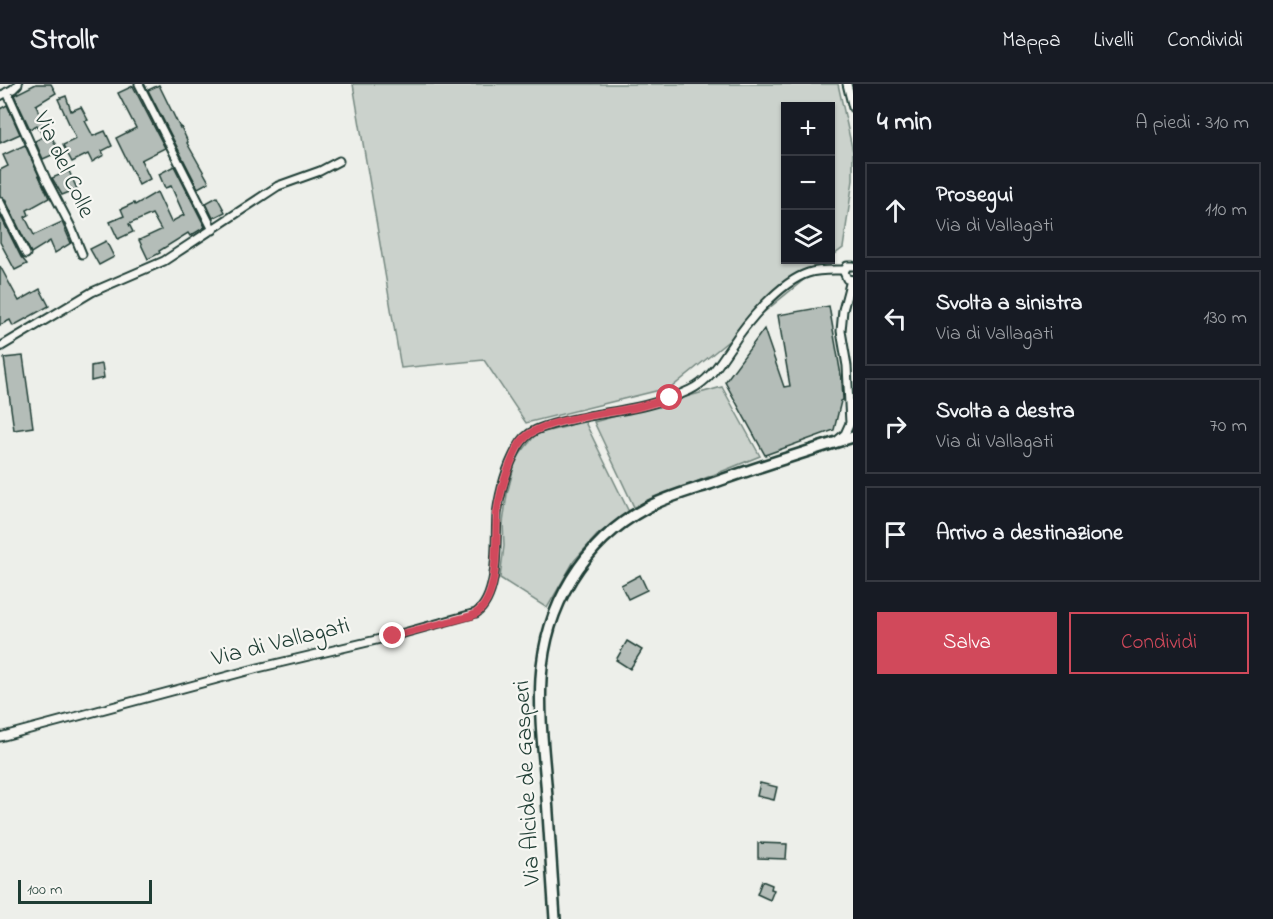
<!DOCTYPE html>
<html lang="it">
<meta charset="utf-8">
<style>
:root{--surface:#171b24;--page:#20242c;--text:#f1f3f6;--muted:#9ea1a6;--line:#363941;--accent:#d1495b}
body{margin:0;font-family:"Indie Flower",sans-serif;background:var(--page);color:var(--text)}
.controls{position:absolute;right:18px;top:18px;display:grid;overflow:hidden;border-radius:0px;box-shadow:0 2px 4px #0004}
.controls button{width:54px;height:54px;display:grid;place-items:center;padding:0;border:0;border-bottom:2px solid var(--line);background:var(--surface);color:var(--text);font:30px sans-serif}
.scale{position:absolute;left:18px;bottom:15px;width:134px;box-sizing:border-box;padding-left:6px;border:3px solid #1f3d34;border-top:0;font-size:16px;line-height:21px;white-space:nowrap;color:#1f3d34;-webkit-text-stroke:4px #f6f6f2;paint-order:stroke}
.stop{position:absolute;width:18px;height:18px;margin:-14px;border:4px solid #d1495b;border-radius:50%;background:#fff}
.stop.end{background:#d1495b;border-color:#fff;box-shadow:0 2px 6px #0008}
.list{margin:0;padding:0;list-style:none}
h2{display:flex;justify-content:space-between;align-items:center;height:78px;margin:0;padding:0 24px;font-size:26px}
h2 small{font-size:20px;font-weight:400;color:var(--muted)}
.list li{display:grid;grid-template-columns:39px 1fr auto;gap:18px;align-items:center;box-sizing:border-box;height:96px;margin:0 12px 12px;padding:0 12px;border:2px solid var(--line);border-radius:0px}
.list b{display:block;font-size:22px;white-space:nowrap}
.list p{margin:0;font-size:20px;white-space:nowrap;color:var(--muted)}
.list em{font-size:20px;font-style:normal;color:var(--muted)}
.actions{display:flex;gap:12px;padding:18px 24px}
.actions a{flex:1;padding:14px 0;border:2px solid var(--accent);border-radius:0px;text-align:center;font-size:21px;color:var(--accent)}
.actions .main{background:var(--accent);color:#fff}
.icon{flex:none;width:33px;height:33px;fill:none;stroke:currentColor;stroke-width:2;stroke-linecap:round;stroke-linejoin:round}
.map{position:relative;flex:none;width:853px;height:835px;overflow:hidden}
header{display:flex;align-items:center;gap:36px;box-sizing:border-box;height:84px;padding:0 30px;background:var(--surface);border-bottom:2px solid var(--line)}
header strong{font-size:28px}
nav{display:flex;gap:33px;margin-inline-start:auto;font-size:21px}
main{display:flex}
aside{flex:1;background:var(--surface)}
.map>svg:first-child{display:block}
.green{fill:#cbd2cc;stroke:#758880;stroke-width:1.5}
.building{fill:#b4bdb8;stroke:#1f3d34;stroke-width:1.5}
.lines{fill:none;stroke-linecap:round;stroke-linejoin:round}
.minor-casing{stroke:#1f3d34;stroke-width:11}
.tertiary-casing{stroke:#1f3d34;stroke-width:14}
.minor{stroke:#f6f6f2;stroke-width:7}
.tertiary{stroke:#f6f6f2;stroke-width:9}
.route{stroke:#d1495b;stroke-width:8}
.labels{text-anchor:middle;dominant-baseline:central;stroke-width:4.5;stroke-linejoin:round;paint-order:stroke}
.street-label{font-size:24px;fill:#1f3d34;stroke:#f6f6f2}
</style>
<header>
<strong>Strollr</strong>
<nav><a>Mappa</a><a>Livelli</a><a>Condividi</a></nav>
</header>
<main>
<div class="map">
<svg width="853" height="835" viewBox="0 0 853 835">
<rect width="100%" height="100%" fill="#edefea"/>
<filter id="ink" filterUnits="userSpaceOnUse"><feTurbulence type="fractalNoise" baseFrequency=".0167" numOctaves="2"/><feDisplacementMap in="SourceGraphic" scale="12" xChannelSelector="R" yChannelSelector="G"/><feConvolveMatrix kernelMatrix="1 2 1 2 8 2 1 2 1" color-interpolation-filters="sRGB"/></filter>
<g filter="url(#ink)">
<g class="green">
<polygon points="353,0 838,0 853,68 853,96 843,164 831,173 830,22 786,22 786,176 828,176 672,303 526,339 484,276 401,284"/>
<polygon points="722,303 760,372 634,423 594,338"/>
<polygon points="584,336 629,428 598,450 574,477 547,524 500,494 504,462 503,439 507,410 516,375 536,350 565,343"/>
</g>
<g class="building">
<polygon points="36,0 51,0 56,9 36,21 59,68 43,75 35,57 43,53 37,41 30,45 14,11"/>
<polygon points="159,1 180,44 181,43 188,58 187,59 209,98 198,104 148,6"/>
<polygon points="133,2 165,64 141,76 150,95 139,101 116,54 136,44 118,9"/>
<polygon points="66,12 71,27 81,23 88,36 85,37 93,52 105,47 112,62 102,67 104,71 92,78 88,70 72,78 63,61 76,55 58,15"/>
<polygon points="7,21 20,50 0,59 0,25"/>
<polygon points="25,61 49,114 27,126 29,131 25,133 34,151 62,138 71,159 55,169 50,157 31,169 5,115 0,112 0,86 8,82 3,71"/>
<polygon points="174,82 205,143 190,152 188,149 159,167 160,169 148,175 139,156 161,146 152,130 129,140 133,148 118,155 110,138 124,132 121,125 134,119 135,121 157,108 171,138 184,131 171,102 165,104 159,90"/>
<polygon points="69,87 77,105 62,111 52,94"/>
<polygon points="217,113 225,128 213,134 206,119"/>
<polygon points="0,131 21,173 27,180 15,186 0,158"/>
<polygon points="106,157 114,173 99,181 90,165"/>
<polygon points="0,182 19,217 40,205 49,222 13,242 10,236 0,241"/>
<polygon points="829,222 842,297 843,316 841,317 834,346 765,371 725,298 764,245 784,303 790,302 778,231"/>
<polygon points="23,272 33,343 14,346 4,274"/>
<polygon points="102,280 104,294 91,297 91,282"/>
<polygon points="640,491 647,506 628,515 621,501"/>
<polygon points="627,557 642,566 630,585 616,576"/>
<polygon points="760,699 777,703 774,716 757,712"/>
<polygon points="758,759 787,760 786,775 758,774"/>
<polygon points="762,797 772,801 771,805 774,806 770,816 757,810"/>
</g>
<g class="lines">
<g class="minor-casing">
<g id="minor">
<polyline points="139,0 213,146"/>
<polyline points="847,0 853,24"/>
<polyline points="7,8 46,95 71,143 82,170"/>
<polyline points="0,12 13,5 18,0"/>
<polyline points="0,118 26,170"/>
<polyline points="853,182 847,182 844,188 847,195 853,196"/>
<polyline points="0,263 92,208 164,177 278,102 320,87 339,77"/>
<polyline points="838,356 845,350 850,339 847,282 841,247 843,226 851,196"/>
<path d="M0,653l258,-69 135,-32 83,-23c24,-17 19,-71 21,-99 3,-22 9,-45 20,-65 4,-8 10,-15 19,-19 16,-7 35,-10 53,-14 34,-6 70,-11 101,-26 19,-9 29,-26 40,-42 16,-25 50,-66 78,-75 11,-4 25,-3 36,-3"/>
</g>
</g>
<g class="tertiary-casing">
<path id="tertiary" d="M555,835c-3,-45 -6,-91 -9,-136 -3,-35 -7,-70 -5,-105 4,-71 42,-136 105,-170 20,-11 43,-17 64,-24 47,-17 95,-32 143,-47"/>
</g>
<use href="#minor" class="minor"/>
<use href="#tertiary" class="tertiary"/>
</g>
</g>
<g class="lines" filter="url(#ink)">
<path class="route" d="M393,552l78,-20c30,-12 24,-73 26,-101 2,-19 7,-36 14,-53 4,-10 8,-20 17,-27 19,-15 80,-22 106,-27 12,-3 24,-6 36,-10"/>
</g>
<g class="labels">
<g class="street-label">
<text transform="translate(63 81) rotate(65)">Via del Colle</text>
<text transform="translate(281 559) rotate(-14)">Via di Vallagati</text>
<text transform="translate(528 699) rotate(-93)">Via Alcide de Gasperi</text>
</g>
</g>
</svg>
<div class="controls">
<button>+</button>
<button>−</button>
<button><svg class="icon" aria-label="layers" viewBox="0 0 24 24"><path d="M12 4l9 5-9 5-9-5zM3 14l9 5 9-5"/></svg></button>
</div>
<div class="scale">100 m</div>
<div class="stop" style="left:670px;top:314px"></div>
<div class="stop end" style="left:393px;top:552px"></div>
</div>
<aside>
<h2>4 min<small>A piedi · 310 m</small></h2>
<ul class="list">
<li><svg class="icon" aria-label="ahead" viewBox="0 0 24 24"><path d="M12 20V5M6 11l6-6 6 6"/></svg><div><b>Prosegui</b><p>Via di Vallagati</p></div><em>110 m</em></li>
<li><svg class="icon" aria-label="left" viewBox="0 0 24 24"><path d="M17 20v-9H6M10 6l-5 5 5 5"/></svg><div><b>Svolta a sinistra</b><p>Via di Vallagati</p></div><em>130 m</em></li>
<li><svg class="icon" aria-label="right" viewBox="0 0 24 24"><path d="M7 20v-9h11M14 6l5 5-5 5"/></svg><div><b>Svolta a destra</b><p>Via di Vallagati</p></div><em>70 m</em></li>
<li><svg class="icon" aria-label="arrive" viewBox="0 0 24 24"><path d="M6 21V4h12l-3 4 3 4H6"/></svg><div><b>Arrivo a destinazione</b></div></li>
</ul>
<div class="actions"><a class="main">Salva</a><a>Condividi</a></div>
</aside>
</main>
